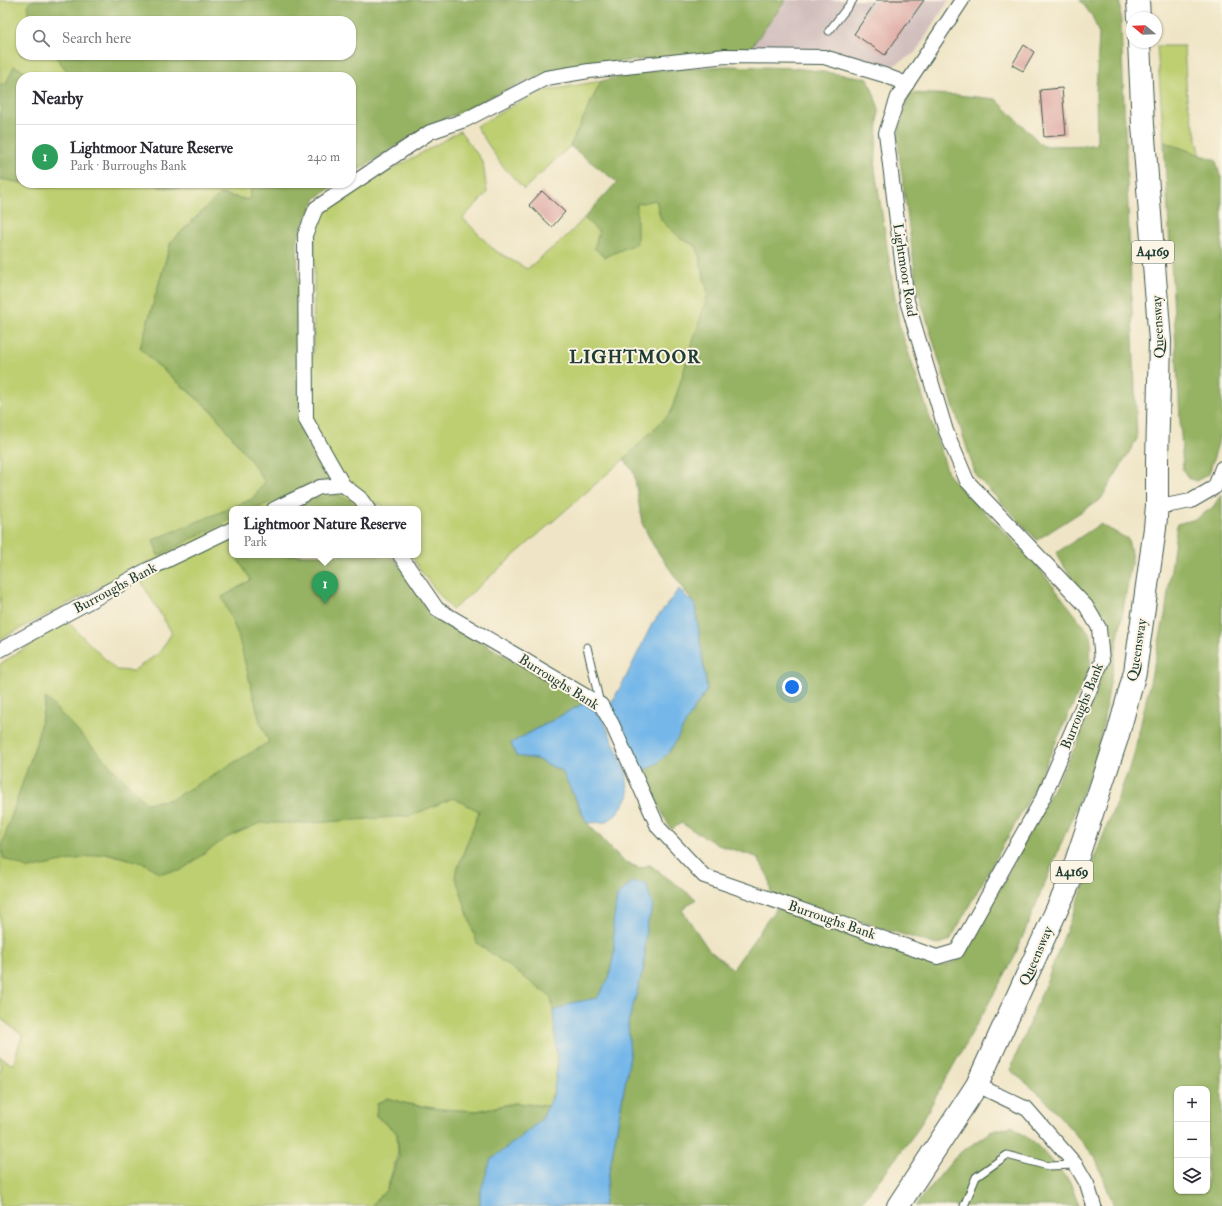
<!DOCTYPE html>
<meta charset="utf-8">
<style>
:root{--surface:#fff;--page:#f7f7f7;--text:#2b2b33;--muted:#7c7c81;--line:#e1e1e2;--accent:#2563eb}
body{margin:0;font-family:"IM FELL Double Pica",serif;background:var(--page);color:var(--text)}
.controls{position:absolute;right:12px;bottom:12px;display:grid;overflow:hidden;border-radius:8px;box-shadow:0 1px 3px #0004}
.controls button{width:36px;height:36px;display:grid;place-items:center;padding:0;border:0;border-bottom:1px solid var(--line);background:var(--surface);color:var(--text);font:20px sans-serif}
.compass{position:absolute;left:1126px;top:12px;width:36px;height:36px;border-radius:50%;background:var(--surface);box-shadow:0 1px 3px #0004;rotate:289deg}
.you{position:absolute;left:792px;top:687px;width:14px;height:14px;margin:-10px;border:3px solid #fff;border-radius:50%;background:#1a73e8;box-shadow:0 0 0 6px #1a73e833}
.badge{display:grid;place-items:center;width:26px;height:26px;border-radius:50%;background:var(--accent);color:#fff;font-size:13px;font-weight:700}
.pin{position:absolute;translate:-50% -33px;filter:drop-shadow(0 1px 2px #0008)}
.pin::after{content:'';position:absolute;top:21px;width:14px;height:12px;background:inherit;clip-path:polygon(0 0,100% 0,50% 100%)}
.popup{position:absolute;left:229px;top:506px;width:192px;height:52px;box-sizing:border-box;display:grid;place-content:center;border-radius:8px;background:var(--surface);filter:drop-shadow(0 1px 3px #0005);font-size:13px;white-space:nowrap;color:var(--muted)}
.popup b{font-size:15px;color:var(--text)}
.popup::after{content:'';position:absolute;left:50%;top:100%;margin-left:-8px;border:8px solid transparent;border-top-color:var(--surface)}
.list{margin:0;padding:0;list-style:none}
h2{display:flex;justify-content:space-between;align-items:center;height:52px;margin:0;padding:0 16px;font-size:17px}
h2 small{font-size:13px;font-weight:400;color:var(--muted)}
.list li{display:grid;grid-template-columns:26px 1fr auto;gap:12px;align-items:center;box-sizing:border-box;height:64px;padding:0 16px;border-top:1px solid var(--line)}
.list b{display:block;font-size:15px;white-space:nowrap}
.list p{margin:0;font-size:13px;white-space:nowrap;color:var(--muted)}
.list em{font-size:13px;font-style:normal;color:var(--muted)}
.icon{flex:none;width:22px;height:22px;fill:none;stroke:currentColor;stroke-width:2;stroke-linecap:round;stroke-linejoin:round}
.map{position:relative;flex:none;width:1222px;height:1206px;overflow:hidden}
.search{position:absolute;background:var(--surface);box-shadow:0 1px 3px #0004;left:16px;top:16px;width:340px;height:44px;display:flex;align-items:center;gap:10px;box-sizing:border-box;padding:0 14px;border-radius:16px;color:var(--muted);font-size:15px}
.panel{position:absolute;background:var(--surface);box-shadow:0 1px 3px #0004;left:16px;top:72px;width:340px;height:116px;border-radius:16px}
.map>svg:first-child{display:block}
.industrial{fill:#d1bfbd}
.green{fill:#becf72;stroke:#6e8653;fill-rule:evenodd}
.forest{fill:#96b264;stroke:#5a784c;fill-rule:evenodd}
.water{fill:#74b7e9;stroke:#4a7a8e}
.building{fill:#dfaba5}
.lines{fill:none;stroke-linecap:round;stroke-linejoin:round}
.lane-casing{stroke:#3e564a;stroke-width:9}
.street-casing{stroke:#3e564a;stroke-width:16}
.primary-casing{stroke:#3e564a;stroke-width:24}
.lane{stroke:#fff;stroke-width:7}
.street{stroke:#fff;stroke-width:14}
.primary{stroke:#fff;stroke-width:22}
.labels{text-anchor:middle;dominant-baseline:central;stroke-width:4;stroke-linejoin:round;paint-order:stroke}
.shield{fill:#fcf5e5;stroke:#617469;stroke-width:1}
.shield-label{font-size:13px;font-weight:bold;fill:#1f3d34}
.street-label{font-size:14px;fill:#1f3d34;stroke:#fcf5e5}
.district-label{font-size:18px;font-weight:bold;letter-spacing:1px;fill:#1f3d34;stroke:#fcf5e5}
</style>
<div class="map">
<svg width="1222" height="1206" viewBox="0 0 1222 1206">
<rect width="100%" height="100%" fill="#fcf5e5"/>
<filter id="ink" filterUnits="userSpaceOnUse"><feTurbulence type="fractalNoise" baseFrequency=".025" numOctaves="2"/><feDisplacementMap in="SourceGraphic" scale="8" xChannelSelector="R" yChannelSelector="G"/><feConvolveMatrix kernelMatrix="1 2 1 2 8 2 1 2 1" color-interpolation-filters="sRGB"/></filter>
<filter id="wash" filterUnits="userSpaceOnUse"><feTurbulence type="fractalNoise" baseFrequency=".012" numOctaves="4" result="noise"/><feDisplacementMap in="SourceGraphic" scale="16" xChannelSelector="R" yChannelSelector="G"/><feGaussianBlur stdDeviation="0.9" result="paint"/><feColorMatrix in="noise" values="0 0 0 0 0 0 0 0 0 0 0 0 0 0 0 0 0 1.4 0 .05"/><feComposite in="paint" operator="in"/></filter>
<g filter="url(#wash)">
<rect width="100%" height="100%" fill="#efe5c6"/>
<polygon class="industrial" points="786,0 949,0 915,53 893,66 824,51 746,54"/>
<g class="green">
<path d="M0,0h543l-3,69 -82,46 -31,4 -76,-42h-330v106h16l-6,1 10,2 70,-3h44l4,4 23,2 3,-6h68l-4,17 -29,-6 34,22 82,-33 -20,14 -19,42 -8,83 13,56 11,-24 2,-130 17,-20 128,-73 23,31 4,31 -24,25 31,32 33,19 42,-35 15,-16 15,14 38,-29 19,-4 23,38 18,10 11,47 -37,118 -47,47 -172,151 -32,-40 -9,-15h7v-46h-34l-3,-6 -10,6h-139l2,-1 -81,32 79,-31v46h160l37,56 155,92 -73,40 5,13 46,15 25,52 36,38 16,7 11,-3 -37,59 -16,74 -43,14c2,31 8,65 -6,94l-33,-3 -38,8 -38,-2 -31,-5 -20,-6 -11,6 -1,12 21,17 1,20 -11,36 -16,17h-371v-149l13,8 9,-30 -22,-17v-354l67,-43 49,49 17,1 26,-18 13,-20 -32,-53 25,-12 -15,-7 -150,78zM21,21h330v34h-330zM204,209h1l-43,64 9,-31zM153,361l99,85 10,32 -11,-17 -39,-50zM46,698l99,165 -39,-10 -30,6 -39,-119z"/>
<polygon points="1157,46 1184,46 1187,99 1201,156 1164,142"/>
<polygon points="601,81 570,146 524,189 501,164 476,126 538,92"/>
</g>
<g class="forest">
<polygon points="34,0 786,0 746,54 648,59 567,67 525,81 424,128 351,175 351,77 71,77 55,55 351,55 351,21 30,21 28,4"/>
<polygon points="1080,0 1120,0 1137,439 1101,499 1037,540 976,476 945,380 917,287 897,138 909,93 957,95 996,99 1043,146 1097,145 1096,90 1099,34 1092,16"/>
<polygon points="14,66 38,77 21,77 21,183 0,179 0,83 5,86"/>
<polygon points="726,66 795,68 868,78 879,109 875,169 899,324 949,476 1035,563 1091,635 1090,668 1032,794 950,940 937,945 771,894 769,878 757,857 718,845 681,823 671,830 642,772 659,762 707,690 695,605 653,545 642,523 634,473 624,459 671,412 708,294 697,247 679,237 661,220 656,200 637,204 637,243 605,257 594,248 599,232 584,218 617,182 570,146 601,81 648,71"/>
<polygon points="1164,142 1216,160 1220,176 1222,176 1222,422 1218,443 1209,474 1196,481 1188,478 1183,470"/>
<polygon points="22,183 111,183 41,186"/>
<polygon points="155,183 185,183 182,189 159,187"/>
<polygon points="253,183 338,183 316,198 297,239 301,424 331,478 254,509 232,509 232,519 158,556 153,540 252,499 265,482 251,461 212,411 153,361 140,348 171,242 220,194 249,200"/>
<path d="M1222,493v710l-1,3h-107l-19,-49 -53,-61 -32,-26 37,-90 86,-221 32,-144 12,-91 19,-5 17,-12zM1177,1089h30v102h-30z"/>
<polygon points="338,495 351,501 359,509 289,509 313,498"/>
<polygon points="1100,524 1128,539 1132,559 1097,757 1013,960 916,1132 859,1206 603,1206 630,1056 628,1023 644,967 646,927 653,907 613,924 614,952 609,978 597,998 571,1003 553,1012 551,997 477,943 455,875 479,811 453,798 410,816 312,823 260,823 226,838 180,871 159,873 146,864 106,853 29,869 3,858 2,844 37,740 46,698 146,803 172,799 269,742 260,722 238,635 222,597 251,580 235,555 392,555 429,611 584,703 511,743 516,756 536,759 562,771 587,823 623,861 639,868 650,865 696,899 682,910 709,950 733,969 776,908 945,966 963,957 1079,740 1112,644 1056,553"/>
<polygon points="388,1098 408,1104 439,1109 477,1111 515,1103 548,1106 542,1119 517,1140 480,1193 480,1206 371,1206 387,1189 399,1156 397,1133 376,1116 377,1104"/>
<polygon points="1012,1126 1038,1146 1070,1182 1079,1206 915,1206 957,1155 990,1132"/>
</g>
<g class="water">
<polygon points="679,589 695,605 707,690 695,707 670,751 659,762 642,772 635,753 610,705 625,679 652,624"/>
<polygon points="584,703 596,710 603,719 626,772 629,796 616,815 606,822 587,823 562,771 536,759 516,756 511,743"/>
<polygon points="632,882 646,883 653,907 646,927 644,967 628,1023 630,1056 603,1206 480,1206 480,1193 491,1159 517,1140 542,1119 553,1095 558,1064 553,1012 571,1003 597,998 609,978 614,952 613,924 617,896"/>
</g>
<g id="blocks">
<g class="building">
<polygon points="877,0 924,0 885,55 854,34"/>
<polygon points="1024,45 1034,52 1023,71 1012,65"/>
<polygon points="1062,88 1066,135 1044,137 1040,90"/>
<polygon points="542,191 565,212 552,227 529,205"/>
</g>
</g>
</g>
<g filter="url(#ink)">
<use href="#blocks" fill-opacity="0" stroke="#3e564a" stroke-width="1"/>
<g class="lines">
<g class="lane-casing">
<g id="lane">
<polyline points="829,31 853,0"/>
<polyline points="587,647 600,704"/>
<polyline points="964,1206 976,1177 1007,1155 1048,1166 1076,1165"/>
</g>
</g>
<g class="street-casing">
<g id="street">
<polyline points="343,485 306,420 305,235 316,208 430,132 465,120 546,78 589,71 726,56 824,57 884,75 907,84"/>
<polyline points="1157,505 1170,505 1191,501 1215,487 1222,468"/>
<polyline points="274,509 320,487 343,485 360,498 368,509"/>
<polyline points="400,555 437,609 601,705 612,724 658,827 704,876 937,957 957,951 1044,796 1102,661 1099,628 1086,606 967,481 946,431 907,301 886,133 898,97 962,0"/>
<polyline points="0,650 147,570 232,529"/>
<polyline points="977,1085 1027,1109 1076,1165 1087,1184 1094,1206"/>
</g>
</g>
<g class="primary-casing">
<g id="primary">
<polyline points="1138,0 1139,18"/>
<polyline points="898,1206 977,1085 1069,883 1117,738 1135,672 1155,528 1157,505 1157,461 1160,341 1143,125 1139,42"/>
</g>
</g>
<use href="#lane" class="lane"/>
<use href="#street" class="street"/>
<use href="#primary" class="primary"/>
</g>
</g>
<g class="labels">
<g class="shield">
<rect x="1132" y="241" width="42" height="22" rx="3"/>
<rect x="1051" y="861" width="42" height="22" rx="3"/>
</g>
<g class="shield-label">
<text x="1153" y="252">A4169</text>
<text x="1072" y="872">A4169</text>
</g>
<g class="street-label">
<text transform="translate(905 270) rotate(81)">Lightmoor Road</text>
<text transform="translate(1158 327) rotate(-93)">Queensway</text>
<text transform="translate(115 588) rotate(-28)">Burroughs Bank</text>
<text transform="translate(1137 650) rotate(-81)">Queensway</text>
<text transform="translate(559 682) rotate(32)">Burroughs Bank</text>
<text transform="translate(1082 706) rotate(-68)">Burroughs Bank</text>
<text transform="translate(832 920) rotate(19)">Burroughs Bank</text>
<text transform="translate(1036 956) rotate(-66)">Queensway</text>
</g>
<g class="district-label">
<text x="635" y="357">LIGHTMOOR</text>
</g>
</g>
</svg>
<div class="controls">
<button>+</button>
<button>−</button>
<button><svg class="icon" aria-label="layers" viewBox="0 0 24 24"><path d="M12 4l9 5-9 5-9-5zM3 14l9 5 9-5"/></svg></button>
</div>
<svg class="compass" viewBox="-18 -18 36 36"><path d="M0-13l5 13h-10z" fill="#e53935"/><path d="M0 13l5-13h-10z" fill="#7c7c81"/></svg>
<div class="you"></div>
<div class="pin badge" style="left:325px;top:604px;background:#2e9e5b">1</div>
<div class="popup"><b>Lightmoor Nature Reserve</b>Park</div>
<div class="search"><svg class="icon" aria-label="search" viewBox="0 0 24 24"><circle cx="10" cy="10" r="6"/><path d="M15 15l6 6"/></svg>Search here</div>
<section class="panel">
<h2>Nearby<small></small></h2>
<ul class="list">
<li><span class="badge" style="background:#2e9e5b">1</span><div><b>Lightmoor Nature Reserve</b><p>Park · Burroughs Bank</p></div><em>240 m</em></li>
</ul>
</section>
</div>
